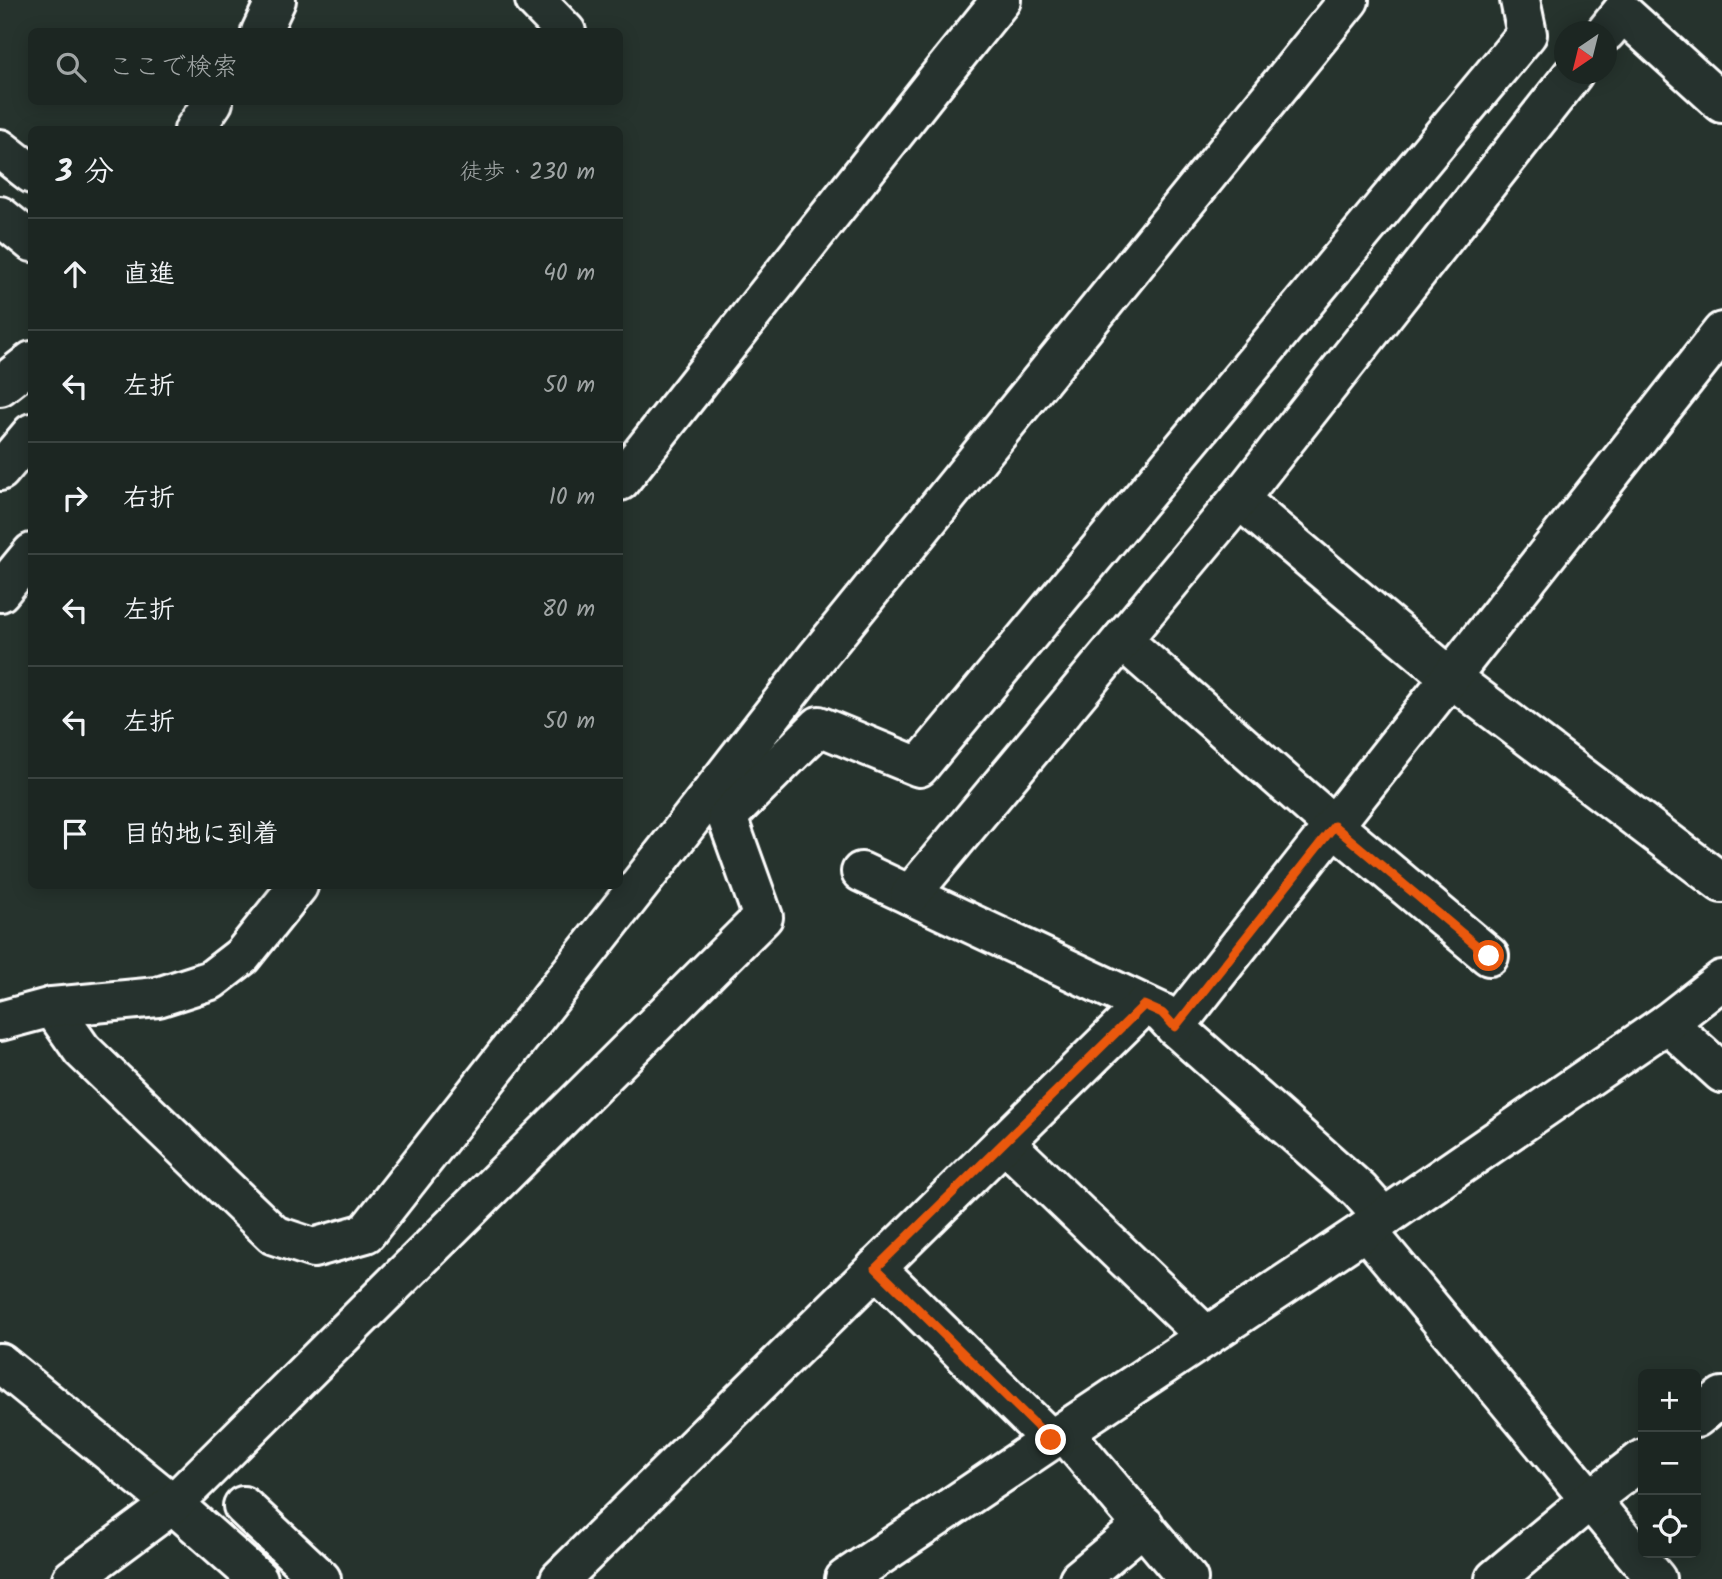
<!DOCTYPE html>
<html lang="ja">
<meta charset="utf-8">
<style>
:root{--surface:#1c2622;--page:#252e2a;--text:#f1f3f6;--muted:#a0a5a5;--line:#3a4340}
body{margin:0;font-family:Kalam,"Klee One",sans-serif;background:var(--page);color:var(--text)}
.controls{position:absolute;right:21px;bottom:21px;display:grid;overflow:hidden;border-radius:10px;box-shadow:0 4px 18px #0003}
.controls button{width:63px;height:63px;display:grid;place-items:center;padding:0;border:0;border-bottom:2px solid var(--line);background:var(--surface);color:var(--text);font:35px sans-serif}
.compass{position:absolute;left:1554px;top:21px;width:63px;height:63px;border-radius:50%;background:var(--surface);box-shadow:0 4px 18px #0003;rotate:215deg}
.stop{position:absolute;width:21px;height:21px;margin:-16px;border:5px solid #ea580c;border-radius:50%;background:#fff}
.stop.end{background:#ea580c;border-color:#fff;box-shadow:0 2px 7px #0008}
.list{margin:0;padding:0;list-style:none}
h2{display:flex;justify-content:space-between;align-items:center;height:91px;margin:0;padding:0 28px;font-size:30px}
h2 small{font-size:23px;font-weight:400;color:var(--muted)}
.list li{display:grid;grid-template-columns:46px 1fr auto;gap:21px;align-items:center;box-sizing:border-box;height:112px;padding:0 28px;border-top:2px solid var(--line)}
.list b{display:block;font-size:26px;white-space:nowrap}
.list em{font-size:23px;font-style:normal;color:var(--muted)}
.icon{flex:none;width:38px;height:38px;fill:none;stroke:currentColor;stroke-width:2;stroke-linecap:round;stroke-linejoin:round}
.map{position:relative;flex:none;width:1722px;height:1579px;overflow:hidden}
.search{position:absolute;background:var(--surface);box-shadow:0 4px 18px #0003;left:28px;top:28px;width:595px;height:77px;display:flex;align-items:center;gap:18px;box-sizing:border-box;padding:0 24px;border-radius:10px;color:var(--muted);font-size:26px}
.panel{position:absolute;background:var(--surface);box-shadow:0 4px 18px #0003;left:28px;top:126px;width:595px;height:763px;border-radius:10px}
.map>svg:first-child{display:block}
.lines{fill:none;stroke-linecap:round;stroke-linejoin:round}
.minor-casing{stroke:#fff;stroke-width:44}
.minor{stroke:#26332d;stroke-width:38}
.route{stroke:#ea580c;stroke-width:9}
</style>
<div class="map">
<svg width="1722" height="1579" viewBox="0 0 1722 1579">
<rect width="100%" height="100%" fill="#26332d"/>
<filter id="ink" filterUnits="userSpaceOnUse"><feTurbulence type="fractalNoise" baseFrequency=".0143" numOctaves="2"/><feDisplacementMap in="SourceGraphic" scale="14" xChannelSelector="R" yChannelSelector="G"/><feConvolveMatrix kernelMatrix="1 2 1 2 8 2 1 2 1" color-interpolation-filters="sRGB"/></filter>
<g filter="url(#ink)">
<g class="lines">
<g class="minor-casing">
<g id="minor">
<polyline points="535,0 566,32"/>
<polyline points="261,32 276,0"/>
<polyline points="1606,32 1622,12 1722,103"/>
<polyline points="194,130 213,102"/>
<polyline points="0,149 32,174"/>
<polyline points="0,216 32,242"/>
<polyline points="0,386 32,361"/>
<polyline points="0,471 32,433"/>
<polyline points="620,481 931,87 1001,0"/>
<polyline points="1239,499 1450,677 1722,883"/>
<polyline points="0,592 32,553"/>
<polyline points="1122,640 1334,826 1489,956"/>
<polyline points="861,872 1162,1013 1175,1027 1359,1190 1384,1218"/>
<polyline points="910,895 1239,499 1573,74"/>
<polyline points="52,1007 82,1050 274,1235 313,1248 366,1233 670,846 817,657 1349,0"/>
<polyline points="0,1021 52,1007 158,997 211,980 242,956 298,886"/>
<polyline points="1667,1023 1722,1073"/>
<polyline points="1175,1027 1722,332"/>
<polyline points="1004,1142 1206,1336"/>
<polyline points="1366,1230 1656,1579"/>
<polyline points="876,1268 1051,1440"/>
<polyline points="0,1363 173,1504 258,1579"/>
<polyline points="1696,1418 1722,1397"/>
<polyline points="1064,1432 1188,1579"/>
<polyline points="243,1506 321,1579"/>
<polyline points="72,1579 173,1504 763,917 727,817 819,726 919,767 1527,34 1520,0"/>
<polyline points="560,1579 1144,1005"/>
<polyline points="845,1579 1051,1440 1366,1230 1667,1023 1722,980"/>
<polyline points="1079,1579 1144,1525"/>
<polyline points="1495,1579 1591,1499 1643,1459"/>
</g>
</g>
<use href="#minor" class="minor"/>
</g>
</g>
<g class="lines" filter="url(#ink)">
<polyline class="route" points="1051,1440 876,1268 1144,1005 1162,1013 1175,1027 1334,826 1489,956"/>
</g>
</svg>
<div class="controls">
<button>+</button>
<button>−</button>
<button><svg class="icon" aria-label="locate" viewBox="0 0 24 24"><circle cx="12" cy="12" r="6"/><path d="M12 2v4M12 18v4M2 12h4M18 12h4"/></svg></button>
</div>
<svg class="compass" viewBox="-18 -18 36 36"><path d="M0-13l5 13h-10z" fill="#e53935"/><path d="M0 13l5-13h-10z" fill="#a0a5a5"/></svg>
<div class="stop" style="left:1489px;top:956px"></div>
<div class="stop end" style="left:1051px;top:1440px"></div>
<div class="search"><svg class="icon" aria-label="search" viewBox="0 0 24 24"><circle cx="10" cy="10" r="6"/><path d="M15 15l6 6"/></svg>ここで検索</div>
<section class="panel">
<h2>3 分<small>徒歩 · 230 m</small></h2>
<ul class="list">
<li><svg class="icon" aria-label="ahead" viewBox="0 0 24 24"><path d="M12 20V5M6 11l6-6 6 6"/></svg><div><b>直進</b></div><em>40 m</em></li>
<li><svg class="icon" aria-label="left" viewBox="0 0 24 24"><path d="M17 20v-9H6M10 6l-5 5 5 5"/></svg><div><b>左折</b></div><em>50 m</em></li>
<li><svg class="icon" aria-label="right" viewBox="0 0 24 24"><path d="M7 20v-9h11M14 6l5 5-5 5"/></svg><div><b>右折</b></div><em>10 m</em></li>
<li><svg class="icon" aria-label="left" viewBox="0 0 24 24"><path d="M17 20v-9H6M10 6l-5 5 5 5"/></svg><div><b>左折</b></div><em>80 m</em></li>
<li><svg class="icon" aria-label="left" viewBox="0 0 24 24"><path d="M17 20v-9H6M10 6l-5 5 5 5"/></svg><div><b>左折</b></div><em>50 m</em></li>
<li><svg class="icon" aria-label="arrive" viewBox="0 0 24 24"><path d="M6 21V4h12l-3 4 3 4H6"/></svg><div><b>目的地に到着</b></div></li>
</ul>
</section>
</div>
